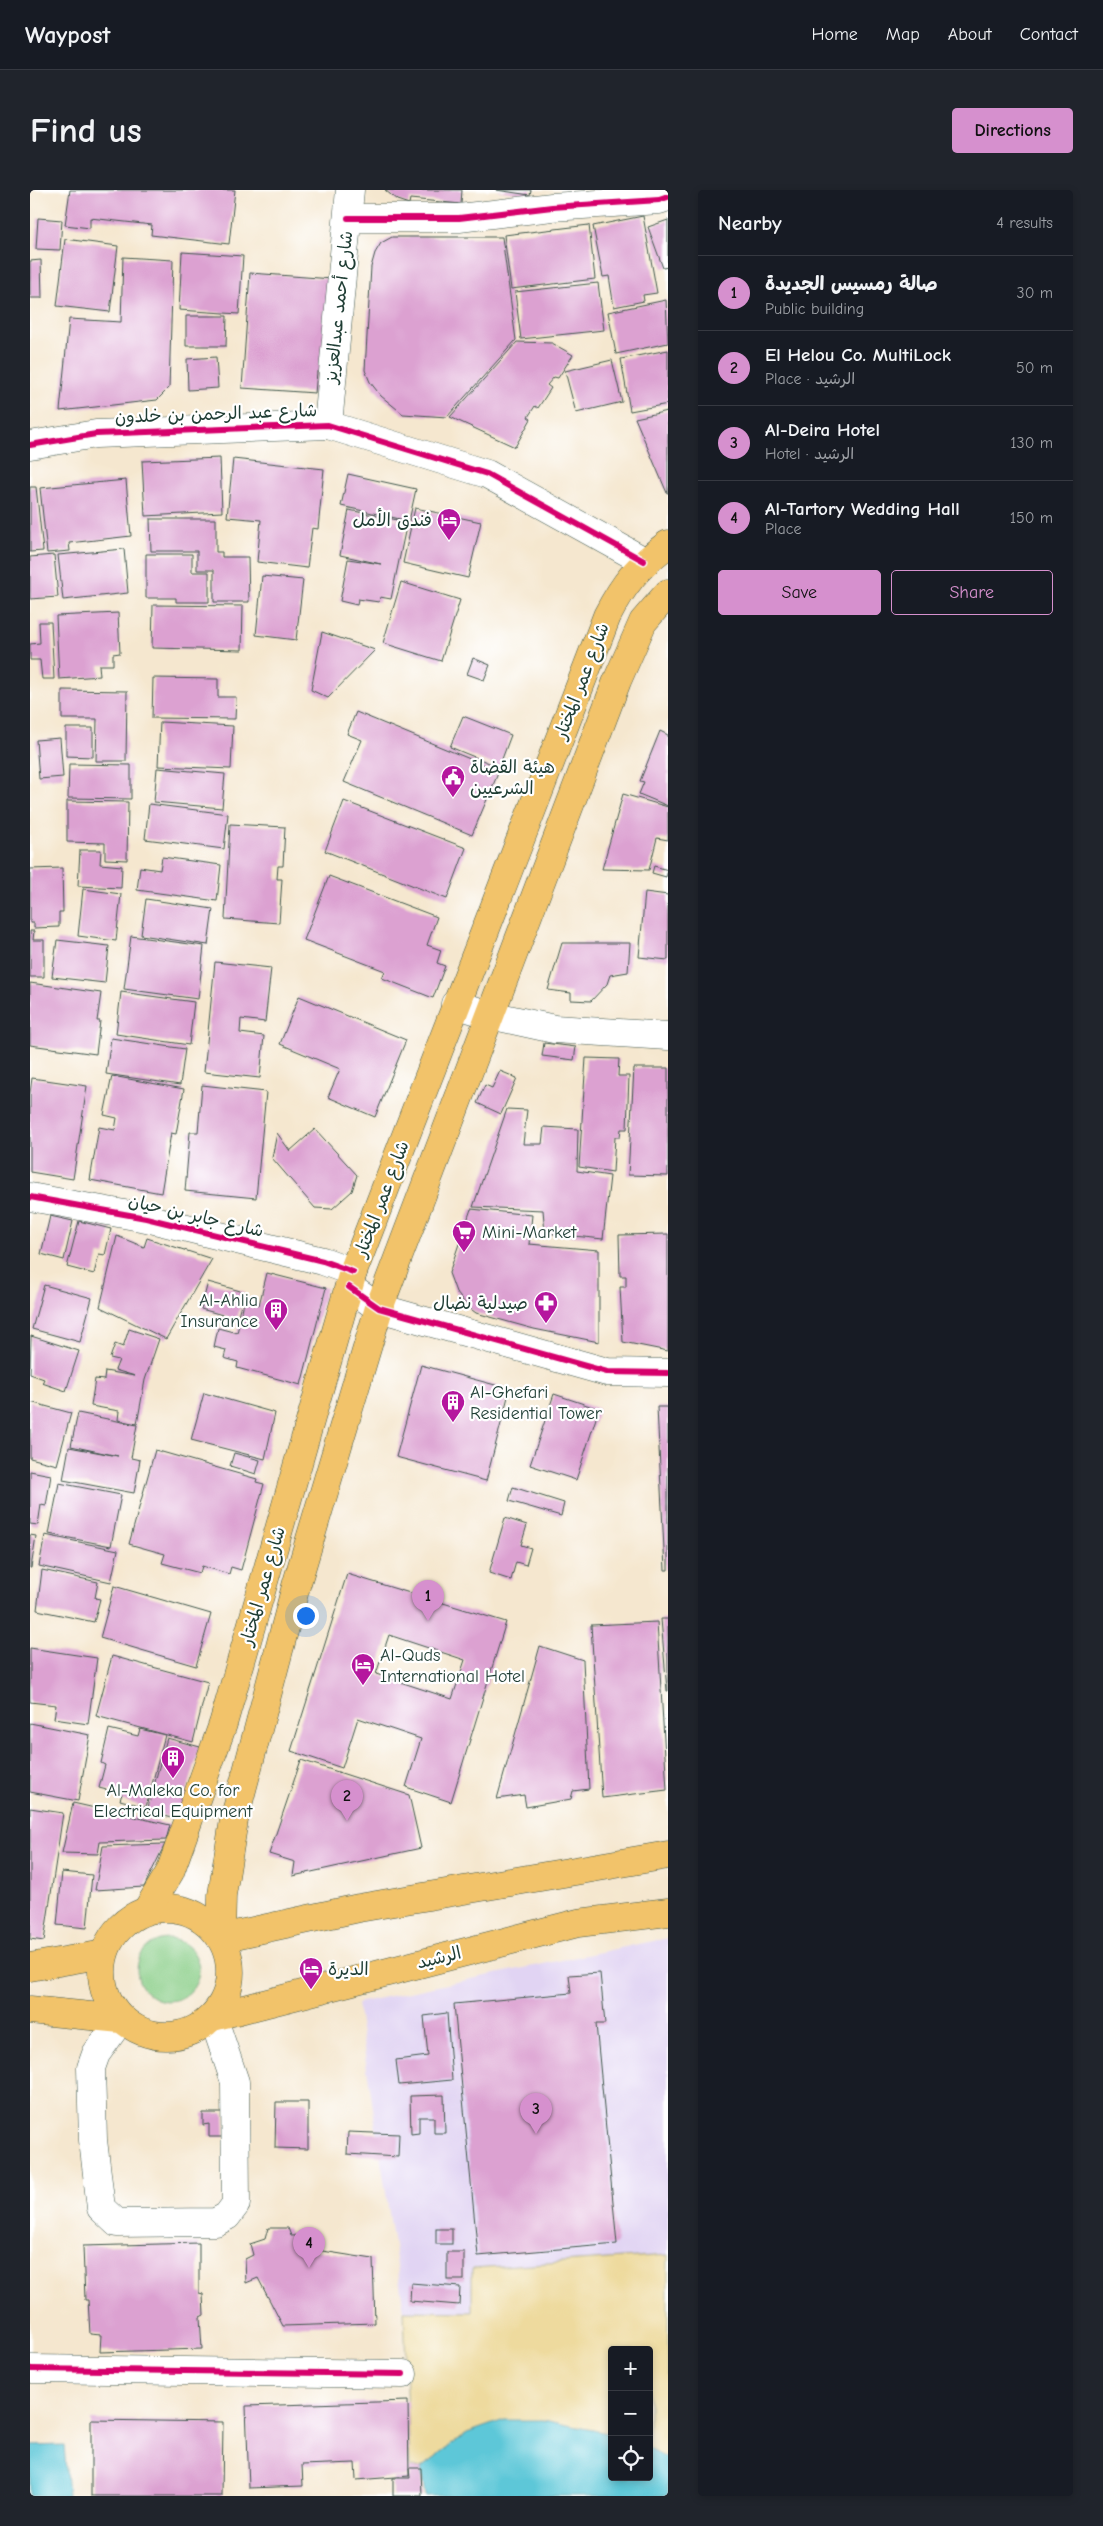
<!DOCTYPE html>
<meta charset="utf-8">
<style>
:root{--surface:#171b24;--page:#20242c;--text:#f1f3f6;--muted:#9ea1a6;--line:#363941;--accent:#d690ce}
body{margin:0;font-family:"Comic Neue","Playpen Sans Arabic",sans-serif;background:var(--page);color:var(--text)}
.controls{position:absolute;right:15px;bottom:15px;display:grid;overflow:hidden;border-radius:5px;box-shadow:0 2px 8px #0003}
.controls button{width:45px;height:45px;display:grid;place-items:center;padding:0;border:0;border-bottom:1px solid var(--line);background:var(--surface);color:var(--text);font:25px sans-serif}
.you{position:absolute;left:275px;top:1425px;width:18px;height:18px;margin:-12px;border:4px solid #fff;border-radius:50%;background:#1a73e8;box-shadow:0 0 0 8px #1a73e833}
.badge{display:grid;place-items:center;width:32px;height:32px;border-radius:50%;background:var(--accent);color:#111;font-size:16px;font-weight:700}
.pin{position:absolute;translate:-50% -41px;filter:drop-shadow(0 1px 2px #0008)}
.pin::after{content:'';position:absolute;top:26px;width:18px;height:15px;background:inherit;clip-path:polygon(0 0,100% 0,50% 100%)}
.list{margin:0;padding:0;list-style:none}
h2{display:flex;justify-content:space-between;align-items:center;height:65px;margin:0;padding:0 20px;font-size:21px}
h2 small{font-size:16px;font-weight:400;color:var(--muted)}
.list li{display:grid;grid-template-columns:32px 1fr auto;gap:15px;align-items:center;box-sizing:border-box;height:75px;padding:0 20px;border-top:1px solid var(--line)}
.list b{display:block;font-size:19px;white-space:nowrap}
.list p{margin:0;font-size:16px;white-space:nowrap;color:var(--muted)}
.list em{font-size:16px;font-style:normal;color:var(--muted)}
.actions{display:flex;gap:10px;padding:15px 20px}
.actions a{flex:1;padding:11px 0;border:1px solid var(--accent);border-radius:5px;text-align:center;font-size:18px;color:var(--accent)}
.actions .main{background:var(--accent);color:#111}
.icon{flex:none;width:28px;height:28px;fill:none;stroke:currentColor;stroke-width:2;stroke-linecap:round;stroke-linejoin:round}
.map{position:relative;flex:none;width:638px;height:2306px;overflow:hidden;border-radius:5px}
header{display:flex;align-items:center;gap:30px;box-sizing:border-box;height:70px;padding:0 25px;background:var(--surface);border-bottom:1px solid var(--line)}
header strong{font-size:24px}
nav{display:flex;gap:28px;margin-inline-start:auto;font-size:18px}
.intro{display:flex;align-items:center;justify-content:space-between;box-sizing:border-box;height:120px;padding:0 30px}
h1{margin:0;font-size:35px}
.button{padding:12px 22px;border-radius:5px;background:var(--accent);color:#111;font-size:18px;font-weight:700}
main{display:flex;gap:30px;padding:0 30px}
aside{flex:1;background:var(--surface);border-radius:5px;box-shadow:0 2px 8px #0003}
.map>svg:first-child{display:block}
.built{fill:#e1d4f3}
.green{fill:#88cd86;stroke:#54855d}
.sand{fill:#eeda9e;stroke:#868c69}
.water{fill:#5dc7d8;stroke:#3e8286}
.building{fill:#dca1d1;fill-rule:evenodd}
.lines{fill:none;stroke-linecap:round;stroke-linejoin:round}
.minor-casing{stroke:#3f564b;stroke-width:29}
.major-casing{stroke:#3f564b;stroke-width:29}
.minor{stroke:#fff;stroke-width:28}
.major{stroke:#f2c36a;stroke-width:28}
.cycleway-casing{stroke:#fff;stroke-width:9}
.cycleway{stroke:#d6006c;stroke-width:6}
.labels{text-anchor:middle;dominant-baseline:central;stroke-width:4.5;stroke-linejoin:round;paint-order:stroke}
.street-label{font-size:18px;fill:#1f3d34;stroke:#fff}
.poi-label{font-size:18px;fill:#1f3d34;stroke:#fff;text-anchor:start}
</style>
<header>
<strong>Waypost</strong>
<nav><a>Home</a><a>Map</a><a>About</a><a>Contact</a></nav>
</header>
<div class="intro"><h1>Find us</h1><a class="button">Directions</a></div>
<main>
<div class="map">
<svg width="638" height="2306" viewBox="0 0 638 2306">
<rect width="100%" height="100%" fill="#fff"/>
<filter id="ink" filterUnits="userSpaceOnUse"><feTurbulence type="fractalNoise" baseFrequency=".02" numOctaves="2"/><feDisplacementMap in="SourceGraphic" scale="10" xChannelSelector="R" yChannelSelector="G"/><feConvolveMatrix kernelMatrix="1 2 1 2 8 2 1 2 1" color-interpolation-filters="sRGB"/></filter>
<filter id="wash" filterUnits="userSpaceOnUse"><feTurbulence type="fractalNoise" baseFrequency=".0096" numOctaves="4" result="noise"/><feDisplacementMap in="SourceGraphic" scale="20" xChannelSelector="R" yChannelSelector="G"/><feGaussianBlur stdDeviation="1.12" result="paint"/><feColorMatrix in="noise" values="0 0 0 0 0 0 0 0 0 0 0 0 0 0 0 0 0 1.4 0 .05"/><feComposite in="paint" operator="in"/></filter>
<g filter="url(#wash)">
<rect width="100%" height="100%" fill="#f5e7cf"/>
<polygon class="built" points="638,1748 638,2065 442,2078 442,2122 374,2121 327,1813"/>
<circle class="green" cx="138" cy="1780" r="31"/>
<polygon class="sand" points="638,2065 638,2269 619,2259 619,2160 582,2160 582,2244 513,2230 437,2243 391,2278 380,2277 374,2121 442,2122 442,2078"/>
<g class="water">
<polygon points="474,2230 513,2230 582,2244 582,2287 619,2287 619,2259 638,2269 638,2306 395,2306 391,2278 437,2243"/>
<polygon points="34,2255 38,2306 0,2306 0,2256"/>
</g>
<g id="blocks">
<g class="building">
<polygon points="40,0 205,0 199,54 121,45 122,35 60,28 60,38 35,35"/>
<polygon points="355,0 432,0 431,14 380,9 379,14 367,10"/>
<polygon points="466,0 501,0 500,5"/>
<polygon points="613,26 627,103 613,105 614,111 584,117 579,86 573,87 563,36"/>
<polygon points="8,28 32,30 30,60 6,59"/>
<polygon points="638,30 638,77 633,78 618,37"/>
<polygon points="559,35 565,89 481,99 474,45"/>
<polygon points="362,47 472,47 486,150 417,227 373,224 351,206 340,192 335,180 341,77 345,63 351,53"/>
<polygon points="35,49 88,56 80,122 27,116"/>
<polygon points="152,62 213,66 209,124 149,120"/>
<polygon points="93,67 143,70 139,198 127,210 30,221 39,129 91,132"/>
<polygon points="11,70 12,108 0,108 0,71"/>
<polygon points="220,83 303,89 297,183 287,182 285,203 212,198"/>
<polygon points="568,93 574,140 491,149 485,102"/>
<polygon points="636,110 638,153 586,164 578,122"/>
<polygon points="156,126 197,126 196,156 156,156"/>
<polygon points="487,152 522,153 543,165 528,188 524,187 517,195 521,198 508,218 505,216 498,227 501,229 485,257 420,227"/>
<polygon points="638,160 638,214 600,221 591,169"/>
<polygon points="186,167 188,198 158,200 157,169"/>
<polygon points="582,170 592,212 546,223 535,181"/>
<polygon points="638,221 638,303 637,303 605,228"/>
<polygon points="190,268 192,322 115,326 112,271"/>
<polygon points="203,269 294,279 288,339 282,338 277,378 227,372 231,330 197,327"/>
<polygon points="318,284 386,299 379,331 311,316"/>
<polygon points="96,290 101,346 39,353 40,361 17,363 10,298"/>
<polygon points="0,297 6,297 13,361 0,362"/>
<polygon points="385,318 451,332 438,388 373,373"/>
<polygon points="319,320 377,332 361,409 350,407 349,412 328,409 327,415 310,411 318,369 351,374 310,365"/>
<polygon points="120,329 186,329 186,362 192,362 192,367 218,367 219,412 184,412 184,380 167,380 167,361 121,361"/>
<polygon points="94,359 98,403 33,410 28,365"/>
<polygon points="116,364 162,364 162,382 179,382 179,412 146,412 146,408 116,408"/>
<polygon points="24,365 28,407 0,409 0,367"/>
<polygon points="232,386 273,390 266,450 226,445"/>
<polygon points="371,392 430,410 411,471 353,453"/>
<polygon points="123,415 213,416 212,460 122,458"/>
<polygon points="88,423 90,463 83,464 83,475 69,475 70,486 29,489 26,426"/>
<polygon points="9,432 21,432 24,489 12,489 10,470 0,470 0,454 10,453"/>
<polygon points="292,442 345,460 298,508 281,500"/>
<polygon points="443,468 460,475 454,490 437,484"/>
<polygon points="123,488 188,489 188,507 206,507 205,529 122,528"/>
<polygon points="32,500 97,501 96,571 66,571 67,529 32,529"/>
<polygon points="326,522 469,581 442,645 314,592 332,550 317,544"/>
<polygon points="433,526 481,545 469,577 420,557"/>
<polygon points="130,532 203,536 201,579 128,576"/>
<polygon points="36,538 63,538 63,567 36,566"/>
<polygon points="630,541 638,545 638,616 609,604 614,592 610,591"/>
<polygon points="30,548 33,587 9,589 6,550"/>
<polygon points="39,574 101,575 101,609 38,608"/>
<polygon points="127,578 195,584 192,618 124,612"/>
<polygon points="593,604 638,617 638,650 627,648 619,680 572,679"/>
<polygon points="37,611 98,612 97,670 75,669 75,653 37,652"/>
<polygon points="314,611 436,658 417,709 295,661"/>
<polygon points="119,614 198,624 194,659 115,649"/>
<polygon points="200,634 255,637 253,676 248,676 247,689 252,689 249,733 195,729"/>
<polygon points="50,660 71,660 70,674 92,676 91,698 48,696"/>
<polygon points="132,667 191,675 187,711 107,700 110,677 130,680"/>
<polygon points="624,676 638,680 636,687 622,683"/>
<polygon points="32,678 33,722 29,722 29,737 4,738 4,733 0,733 0,679"/>
<polygon points="299,686 407,727 397,755 411,760 407,773 415,776 403,808 352,788 355,781 274,750"/>
<polygon points="53,699 91,704 86,751 48,746"/>
<polygon points="615,702 638,705 638,770 609,767"/>
<polygon points="116,709 183,719 178,755 111,745"/>
<polygon points="0,741 4,741 3,750 14,750 14,787 0,787"/>
<polygon points="101,746 174,756 168,809 94,799"/>
<polygon points="27,750 79,756 75,793 22,787"/>
<polygon points="532,753 600,753 598,782 580,785 577,794 561,811 541,810 541,803 518,800"/>
<polygon points="185,772 241,778 235,832 211,829 210,843 234,846 230,888 174,882"/>
<polygon points="0,793 71,803 67,831 70,831 66,864 0,855"/>
<polygon points="91,802 164,812 159,855 86,844"/>
<polygon points="269,806 376,850 345,927 298,907 310,879 250,854"/>
<polygon points="81,848 155,859 150,895 76,884"/>
<polygon points="514,853 546,857 544,870 512,866"/>
<polygon points="556,868 589,869 588,886 599,886 597,939 591,939 590,947 585,947 583,982 549,977"/>
<polygon points="604,878 638,878 638,986 598,985"/>
<polygon points="470,881 487,888 471,924 447,913 455,895 462,898"/>
<polygon points="82,886 154,899 146,944 141,943 131,1003 60,990 69,937 85,940 87,928 74,925"/>
<polygon points="2,888 57,896 43,989 0,982 0,903"/>
<polygon points="172,895 236,902 226,1008 155,1001 160,942 168,942"/>
<polygon points="477,919 497,920 493,954 512,954 514,937 548,939 547,981 580,986 573,1049 515,1043 513,1020 443,1017"/>
<polygon points="285,939 327,985 322,1001 302,1019 285,1018 242,968 247,943 260,961"/>
<polygon points="441,1019 502,1025 499,1054 569,1060 569,1152 504,1139 446,1123 438,1117 426,1102 419,1083"/>
<polygon points="20,1026 43,1031 34,1070 11,1064"/>
<polygon points="49,1031 81,1039 75,1065 69,1064 64,1084 37,1077"/>
<polygon points="638,1044 638,1161 593,1152 590,1097 596,1097 596,1086 590,1086 589,1045"/>
<polygon points="87,1046 114,1057 117,1048 182,1069 136,1149 70,1117"/>
<polygon points="237,1083 296,1098 271,1195 207,1178 208,1172 194,1168 196,1160 184,1157 188,1138 207,1143 214,1112 229,1115"/>
<polygon points="178,1092 214,1102 207,1129 171,1119"/>
<polygon points="14,1095 62,1108 50,1152 2,1139"/>
<polygon points="99,1139 129,1149 115,1190 107,1234 88,1230 89,1221 61,1216 65,1189 74,1190 75,1181 105,1186 85,1180 89,1170 80,1168 85,1154 93,1157"/>
<polygon points="1,1146 49,1161 36,1201 12,1193 14,1189 0,1184"/>
<polygon points="391,1175 480,1199 456,1291 366,1267"/>
<polygon points="174,1203 245,1223 235,1269 161,1250"/>
<polygon points="524,1204 569,1219 546,1290 500,1275"/>
<polygon points="0,1212 41,1223 27,1275 0,1268"/>
<polygon points="627,1217 638,1217 638,1380 635,1380"/>
<polygon points="48,1223 107,1235 101,1268 110,1270 104,1303 33,1290 39,1257 88,1266 41,1256"/>
<polygon points="125,1260 227,1289 226,1292 234,1294 211,1380 201,1377 199,1384 172,1376 170,1383 132,1373 135,1364 99,1354"/>
<polygon points="204,1263 230,1270 226,1284 200,1276"/>
<polygon points="0,1281 21,1285 16,1316 11,1315 8,1335 0,1334"/>
<polygon points="29,1293 91,1305 81,1356 19,1344"/>
<polygon points="483,1297 534,1313 531,1326 479,1311"/>
<polygon points="475,1328 497,1335 491,1355 501,1358 496,1375 486,1372 481,1390 459,1383"/>
<polygon points="0,1345 6,1346 1,1378 0,1378"/>
<polygon points="15,1345 88,1360 81,1392 9,1376"/>
<polygon points="12,1380 68,1392 65,1408 70,1409 64,1432 7,1420"/>
<path d="M317,1384l159,48 -55,180 -45,-15 15,-48 -63,-21 -16,50 -51,-17zM359,1445l76,25 -13,39 -76,-25z"/>
<polygon points="84,1396 181,1424 166,1476 70,1448"/>
<polygon points="631,1429 638,1429 638,1501 637,1501"/>
<polygon points="627,1432 637,1600 572,1608 561,1435"/>
<polygon points="510,1456 553,1470 559,1599 543,1601 541,1609 496,1617 494,1605 467,1609"/>
<polygon points="0,1458 67,1468 58,1534 24,1529 26,1515 0,1512"/>
<polygon points="82,1466 178,1492 163,1552 66,1526"/>
<polygon points="0,1533 60,1545 48,1611 0,1602"/>
<polygon points="79,1539 108,1546 110,1539 135,1545 116,1617 90,1610 92,1604 69,1598 75,1575 71,1573"/>
<polygon points="137,1548 170,1557 149,1630 117,1621"/>
<polygon points="271,1570 379,1605 391,1658 263,1686 265,1672 239,1664"/>
<polygon points="43,1613 140,1635 136,1650 70,1652 68,1664 32,1663"/>
<polygon points="0,1618 33,1623 14,1751 0,1749"/>
<polygon points="135,1654 114,1697 65,1700 73,1656"/>
<polygon points="32,1682 62,1685 57,1738 27,1735"/>
<polygon points="570,1783 575,1834 566,1834 587,2054 448,2066 424,1814 541,1803 539,1785"/>
<polygon points="417,1823 422,1890 369,1895 366,1870 398,1866 394,1826"/>
<polygon points="414,1905 415,1943 404,1943 404,1927 389,1927 389,1943 381,1944 380,1906"/>
<polygon points="246,1912 278,1912 278,1959 245,1958"/>
<polygon points="173,1923 194,1923 195,1947 179,1947 179,1934 173,1935"/>
<polygon points="318,1942 369,1944 368,1967 317,1964"/>
<polygon points="238,2038 258,2038 261,2046 286,2045 286,2060 343,2069 345,2133 253,2136 228,2088 216,2093 215,2069 223,2065 220,2054 235,2049"/>
<rect x="406" y="2039" width="16" height="15"/>
<polygon points="169,2053 169,2103 173,2104 174,2125 170,2127 172,2159 70,2162 71,2145 60,2144 58,2110 55,2110 53,2056"/>
<rect x="417" y="2062" width="17" height="28"/>
<polygon points="381,2093 430,2097 429,2115 380,2111"/>
<polygon points="378,2211 379,2286 326,2290 325,2273 272,2275 273,2296 219,2298 216,2216"/>
<polygon points="61,2230 193,2232 192,2306 61,2306"/>
<polygon points="379,2278 391,2278 392,2306 363,2306 363,2288 380,2288"/>
</g>
</g>
</g>
<g filter="url(#ink)">
<use href="#blocks" fill-opacity="0" stroke="#3f564b" stroke-width="1"/>
<g class="lines">
<g class="minor-casing">
<g id="minor">
<polyline points="318,28 429,28 522,17 629,10 638,7"/>
<polyline points="298,235 320,0"/>
<polyline points="0,255 66,244 298,235 457,284 614,371"/>
<polyline points="425,814 460,825 524,839 638,846"/>
<polyline points="0,1007 116,1028 293,1071 323,1082"/>
<polyline points="319,1097 349,1118 577,1182 638,1183"/>
<polyline points="91,1829 66,1864 61,1878 63,1950 71,2018 87,2033 186,2032 197,2026 206,2014 205,1892 183,1827"/>
<polyline points="0,2179 373,2184"/>
</g>
</g>
<g class="major-casing">
<g id="major">
<polyline points="638,403 613,432 587,491 349,1118 266,1396 204,1630 192,1705 191,1748 329,1718 638,1665"/>
<circle cx="136" cy="1782" r="64"/>
<path d="M117,1720l23,-38 53,-148 130,-452 254,-656c17,-33 31,-50 61,-72"/>
<polyline points="0,1777 74,1764"/>
<polyline points="0,1820 91,1829"/>
<polyline points="183,1827 548,1733 638,1722"/>
</g>
</g>
<use href="#minor" class="minor"/>
<use href="#major" class="major"/>
<g class="cycleway-casing">
<g id="cycleway">
<polyline points="318,28 429,28 522,17 629,10 638,7"/>
<polyline points="0,255 66,244 298,235 457,284 614,371"/>
<polyline points="0,1007 116,1028 293,1071 323,1082"/>
<polyline points="319,1097 349,1118 577,1182 638,1183"/>
<polyline points="0,2179 373,2184"/>
</g>
</g>
<use href="#cycleway" class="cycleway"/>
</g>
</g>
<defs>
<g id="hotel-pin" transform="scale(1.25)"><path d="M0 17L-7.5 6A9.5 9.5 0 1 1 7.5 6Z" fill="#b5179e" stroke="#fff"/><path d="M-6-4.5h1.5V1H6V5H4.5V3h-9V5H-6ZM-4 0a1.8 1.8 0 1 1 3.6 0ZM.5 0V-2.5h3Q6-2.5 6 0Z" fill="#fff"/></g>
<g id="civic-pin" transform="scale(1.25)"><path d="M0 17L-7.5 6A9.5 9.5 0 1 1 7.5 6Z" fill="#b5179e" stroke="#fff"/><path d="M-.6-6.5H3V-4.5H.6V-3L4-1V1h2V6H-6V1h2V-1L-.6-3ZM-1.2 2.5V6h2.4V2.5Z" fill="#fff"/></g>
<g id="supermarket-pin" transform="scale(1.25)"><path d="M0 17L-7.5 6A9.5 9.5 0 1 1 7.5 6Z" fill="#b5179e" stroke="#fff"/><path d="M-6-5.5h2.5l.6 2H6L4.5 2H-2.5L-4.4-4H-6ZM-1.5 3.2a1.3 1.3 0 1 0 .1 0ZM3 3.2a1.3 1.3 0 1 0 .1 0Z" fill="#fff"/></g>
<g id="pharmacy-pin" transform="scale(1.25)"><path d="M0 17L-7.5 6A9.5 9.5 0 1 1 7.5 6Z" fill="#b5179e" stroke="#fff"/><path d="M-2-6h4v4h4v4h-4v4h-4v-4h-4v-4h4Z" fill="#fff"/></g>
<g id="building-pin" transform="scale(1.25)"><path d="M0 17L-7.5 6A9.5 9.5 0 1 1 7.5 6Z" fill="#b5179e" stroke="#fff"/><path d="M-4-6H4V6H1V3H-1V6H-4ZM-2.5-4.3h1.7v1.8h-1.7ZM.8-4.3h1.7v1.8H.8ZM-2.5-1h1.7V.8h-1.7ZM.8-1h1.7V.8H.8Z" fill="#fff"/></g>
</defs>
<g fill-rule="evenodd">
<use href="#hotel-pin" x="419" y="330"/>
<use href="#civic-pin" x="423" y="587"/>
<use href="#supermarket-pin" x="434" y="1042"/>
<use href="#pharmacy-pin" x="516" y="1113"/>
<use href="#building-pin" x="246" y="1120"/>
<use href="#building-pin" x="423" y="1212"/>
<use href="#hotel-pin" x="333" y="1475"/>
<use href="#building-pin" x="143" y="1568"/>
<use href="#hotel-pin" x="281" y="1779"/>
</g>
<g class="labels">
<g class="street-label">
<text transform="translate(309 117) rotate(-84)">شارع أحمد عبدالعزيز</text>
<text transform="translate(186 224) rotate(-2)">شارع عبد الرحمن بن خلدون</text>
<text transform="translate(552 491) rotate(-69)">شارع عمر المختار</text>
<text transform="translate(352 1009) rotate(-69)">شارع عمر المختار</text>
<text transform="translate(166 1026) rotate(13)">شارع جابر بن حيان</text>
<text transform="translate(233 1396) rotate(-74)">شارع عمر المختار</text>
<text transform="translate(409 1768) rotate(-14)">الرشيد</text>
</g>
<g class="poi-label">
<text x="402" y="330" text-anchor="end">فندق الأمل</text>
<text x="440" y="577">هيئة القضاة<tspan x="440" dy="21">الشرعيين</tspan></text>
<text x="452" y="1042">Mini-Market</text>
<text x="228" y="1110" text-anchor="end">Al-Ahlia<tspan x="228" dy="21">Insurance</tspan></text>
<text x="498" y="1113" text-anchor="end">صيدلية نضال</text>
<text x="440" y="1202">Al-Ghefari<tspan x="440" dy="21">Residential Tower</tspan></text>
<text x="350" y="1465">Al-Quds<tspan x="350" dy="21">International Hotel</tspan></text>
<text x="143" y="1600" text-anchor="middle">Al-Maleka Co. for<tspan x="143" dy="21">Electrical Equipment</tspan></text>
<text x="298" y="1779">الديرة</text>
</g>
</g>
</svg>
<div class="controls">
<button>+</button>
<button>−</button>
<button><svg class="icon" aria-label="locate" viewBox="0 0 24 24"><circle cx="12" cy="12" r="6"/><path d="M12 2v4M12 18v4M2 12h4M18 12h4"/></svg></button>
</div>
<div class="you"></div>
<div class="pin badge" style="left:398px;top:1431px">1</div>
<div class="pin badge" style="left:317px;top:1631px">2</div>
<div class="pin badge" style="left:506px;top:1944px">3</div>
<div class="pin badge" style="left:279px;top:2078px">4</div>
</div>
<aside>
<h2>Nearby<small>4 results</small></h2>
<ul class="list">
<li><span class="badge">1</span><div><b>صالة رمسيس الجديدة</b><p>Public building</p></div><em>30 m</em></li>
<li><span class="badge">2</span><div><b>El Helou Co. MultiLock</b><p>Place · الرشيد</p></div><em>50 m</em></li>
<li><span class="badge">3</span><div><b>Al-Deira Hotel</b><p>Hotel · الرشيد</p></div><em>130 m</em></li>
<li><span class="badge">4</span><div><b>Al-Tartory Wedding Hall</b><p>Place</p></div><em>150 m</em></li>
</ul>
<div class="actions"><a class="main">Save</a><a>Share</a></div>
</aside>
</main>
